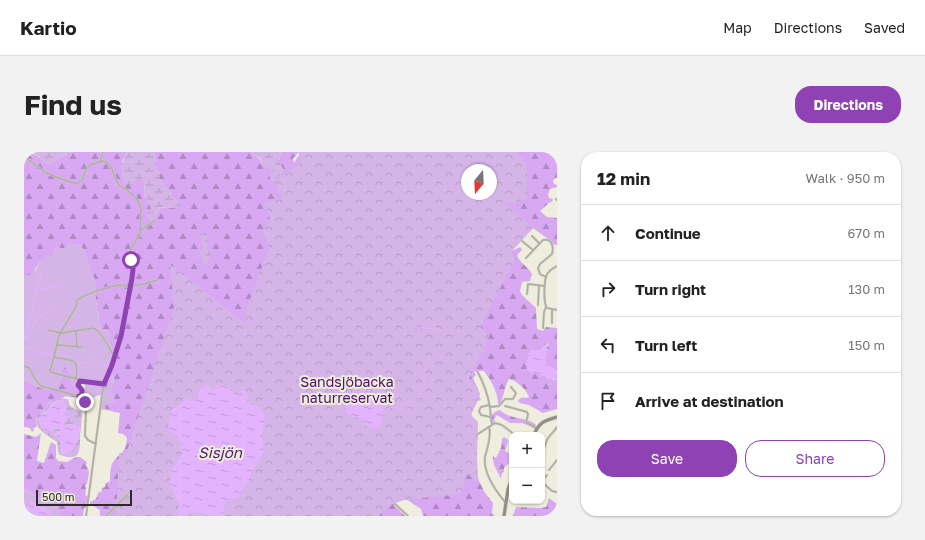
<!DOCTYPE html>
<meta charset="utf-8">
<style>
:root{--surface:#fff;--page:#f2f2f2;--text:#222;--muted:#767676;--line:#e0e0e0;--accent:#8e42b3}
body{margin:0;font-family:"Golos Text",sans-serif;background:var(--page);color:var(--text)}
.controls{position:absolute;right:12px;bottom:12px;display:grid;overflow:hidden;border-radius:8px;box-shadow:0 1px 3px #0004}
.controls button{width:36px;height:36px;display:grid;place-items:center;padding:0;border:0;border-bottom:1px solid var(--line);background:var(--surface);color:var(--text);font:20px sans-serif}
.compass{position:absolute;left:437px;top:12px;width:36px;height:36px;border-radius:50%;background:var(--surface);box-shadow:0 1px 3px #0004;rotate:198deg}
.scale{position:absolute;left:12px;bottom:10px;width:96px;box-sizing:border-box;padding-left:4px;border:2px solid #2b2a24;border-top:0;font-size:11px;line-height:14px;white-space:nowrap;color:#2b2a24;-webkit-text-stroke:3px #efeddd;paint-order:stroke}
.stop{position:absolute;width:12px;height:12px;margin:-9px;border:3px solid #8e42b3;border-radius:50%;background:#fff}
.stop.end{background:#8e42b3;border-color:#fff;box-shadow:0 1px 4px #0008}
.list{margin:0;padding:0;list-style:none}
h2{display:flex;justify-content:space-between;align-items:center;height:52px;margin:0;padding:0 16px;font-size:17px}
h2 small{font-size:13px;font-weight:400;color:var(--muted)}
.list li{display:grid;grid-template-columns:26px 1fr auto;gap:12px;align-items:center;box-sizing:border-box;height:56px;padding:0 16px;border-top:1px solid var(--line)}
.list b{display:block;font-size:15px;white-space:nowrap}
.list em{font-size:13px;font-style:normal;color:var(--muted)}
.actions{display:flex;gap:8px;padding:12px 16px}
.actions a{flex:1;padding:9px 0;border:1px solid var(--accent);border-radius:16px;text-align:center;font-size:14px;color:var(--accent)}
.actions .main{background:var(--accent);color:#fff}
.icon{flex:none;width:22px;height:22px;fill:none;stroke:currentColor;stroke-width:2;stroke-linecap:round;stroke-linejoin:round}
.map{position:relative;flex:none;width:533px;height:364px;overflow:hidden;border-radius:16px}
header{display:flex;align-items:center;gap:24px;box-sizing:border-box;height:56px;padding:0 20px;background:var(--surface);border-bottom:1px solid var(--line)}
header strong{font-size:19px}
nav{display:flex;gap:22px;margin-inline-start:auto;font-size:14px}
.intro{display:flex;align-items:center;justify-content:space-between;box-sizing:border-box;height:96px;padding:0 24px}
h1{margin:0;font-size:28px}
.button{padding:10px 18px;border-radius:16px;background:var(--accent);color:#fff;font-size:14px;font-weight:700}
main{display:flex;gap:24px;padding:0 24px}
aside{flex:1;background:var(--surface);border-radius:16px;box-shadow:0 1px 3px #0004}
.map>svg:first-child{display:block}
.grass{fill:#d5b5e8}
.forest{fill:url(#forest-firs);fill-rule:evenodd}
.wetland{fill:url(#wetland-marsh);fill-rule:evenodd}
.park{fill:url(#park-crowns);fill-rule:evenodd}
.water{fill:url(#water-ripples)}
.lines{fill:none;stroke-linecap:round;stroke-linejoin:round}
.stream{stroke:#e3b3fe;stroke-width:1}
.street-casing{stroke:#cccabc;stroke-width:2.5}
.secondary-casing{stroke:#cccabc;stroke-width:4}
.street{stroke:#afaea7;stroke-width:1.5}
.secondary{stroke:#918f86;stroke-width:3}
.route{stroke:#8e42b3;stroke-width:5}
.labels{text-anchor:middle;dominant-baseline:central;stroke-width:4;stroke-linejoin:round;paint-order:stroke}
.park-label{font-size:14px;fill:#4d0f67;stroke:#efeddd}
.water-label{font-size:15px;font-style:italic;fill:#55196f;stroke:#efeddd}
</style>
<header>
<strong>Kartio</strong>
<nav><a>Map</a><a>Directions</a><a>Saved</a></nav>
</header>
<div class="intro"><h1>Find us</h1><a class="button">Directions</a></div>
<main>
<div class="map">
<svg width="533" height="364" viewBox="0 0 533 364">
<defs>
<pattern id="forest-firs" width="22" height="20" patternUnits="userSpaceOnUse"><rect width="22" height="20" fill="#d8a8f2"/><path d="M5 1l3.5 6h-7zM16 11l3.5 6h-7z" fill="#af89c4"/></pattern>
<pattern id="wetland-marsh" width="20" height="14" patternUnits="userSpaceOnUse"><rect width="20" height="14" fill="#d5b5e8"/><path d="M1 5h8M5 5V1M11 12h8M15 12V8" fill="none" stroke="#b79cc7"/></pattern>
<pattern id="park-crowns" width="20" height="18" patternUnits="userSpaceOnUse"><rect width="20" height="18" fill="#d5b5e8"/><path d="M2 6a3 3 0 1 1 6 0M12 15a3 3 0 1 1 6 0" fill="none" stroke="#b79cc7"/></pattern>
<pattern id="water-ripples" width="26" height="14" patternUnits="userSpaceOnUse"><rect width="26" height="14" fill="#e3b3fe"/><path d="M2 4q2-2 4 0t4 0M15 11q2-2 4 0t4 0" fill="none" stroke="#c39ada"/></pattern>
</defs>
<rect width="100%" height="100%" fill="#efeddd"/>
<g class="grass">
<path d="M45,92h7l5,2 4,5 1,6 11,25 -2,7 2,21c3,6 1,14 5,22l2,-2 4,1 4,11 1,13 -2,4 -6,29 7,-13h2l-2,14 -2,2v2h3l1,8 -8,5v4l-7,-1 2,-14 -5,1 -3,2 -4,-1v-4l-5,1 1,-9 -2,-2h-4l-1,3 -6,-2 -4,-17 -7,8 -1,10 -6,5 -14,-2 -16,-8v-103l12,-7 3,-7 14,-11 2,-4z"/>
<polygon points="0,337 35,357 35,364 0,364"/>
</g>
<g class="forest">
<path d="M0,0c9,0 17,6 24,12l19,-10 3,1 1,-3h56l-5,10 1,19 10,1 3,-3 4,-1 5,2 -1,14 6,11 2,5 -5,6 5,6 8,-14c6,-2 12,1 18,-1v-3l-3,-5 -5,-2 1,-5 -12,-13 1,-4 -4,-8v-15h96c4,6 8,4 11,14l9,3 -2,5 3,7 7,-5 3,-7 -4,-8 2,-9h17l-3,5 -2,1 1,5 4,-7 7,2 -72,358h-133v-6l-10,-6v-2l6,-3 3,-8 2,2 1,-5 3,-1 1,-4 4,-2c0,-5 0,-14 3,-19 9,-11 12,-8 14,-24l-4,-4 -5,-1 2,-20 -14,-3 -1,-4 9,-5 -1,-8h-3v-2l2,-2 -1,-2 2,-3 1,-9h-2l-3,6v3l-4,5 6,-30 2,-4c-2,-9 -2,-16 -5,-24l-4,-1 -2,2c-4,-8 -2,-17 -5,-22l-2,-21 1,-7 -10,-25 -1,-6 -4,-5 -5,-2h-7l-4,4h-4l-3,-1 -3,1 -1,4 -15,11 -6,10 -9,4z"/>
<path d="M393,0h140v26h-2l-2,3 1,3 3,1v2l-7,2 -2,5 1,4 4,1 -1,3h-2l-10,9 7,6 10,1v27l-5,-1 -1,-3 -18,-13 -21,23 8,-4 2,3 -5,5c3,9 11,11 15,19l-2,7 -8,1 -2,9 2,4 14,13 1,21 6,2 3,-4 11,1v43l-6,-4 -3,-1c-4,-6 -4,-10 0,-15l-2,-4 3,-1 -1,-3 -8,7h-9c-7,22 -8,20 15,26l3,5 7,-2 1,2v28l-14,4 -14,-8 -9,-2 -2,-2c2,-4 5,-4 9,-3l2,-1c-3,-8 -12,-16 -20,-18 -5,8 -5,20 -11,27 1,-12 -7,-26 -14,-35h-10l2,4 -3,3 7,16 -1,2 2,4 -4,1 -6,12 7,23 -2,11v23l3,11 6,12 8,10 -1,10 3,3h-72l-2,-7 -15,-10 -11,4 -1,2 11,11h-114zM443,18h24v24l-25,1z"/>
<path d="M42,214l2,1 4,17 8,4 1,6 -2,4 -14,-2 -2,2h-4l-5,5 -5,-1 -4,7 -9,9 1,7 -2,3h-2l1,2 -2,2 -2,-4 -6,-1v-47l16,8 14,2c10,-6 4,-17 12,-24z"/>
<path d="M476,258c11,11 26,6 36,15l-1,3 -13,-5h-12l-13,-8 -3,4 1,2 -2,2c-4,-7 0,-11 7,-13z"/>
<path d="M17,281l-4,28 7,2 7,-21 5,3v13l2,3 9,1 9,-5h4l7,5 -1,3c5,6 2,12 1,19l-2,1 1,4 -1,6 4,2 -3,10 -2,1 -1,8h-24v-7l-35,-20v-55l12,3z"/>
<path d="M480,285l3,2 1,2 -3,10 7,4v5l-8,8v4l-2,1 -1,6c-3,-8 -9,-14 -8,-23l3,2 5,-10 1,-9z"/>
<polygon points="525,346 533,352 533,364 489,364 492,355 516,356 522,355"/>
</g>
<g class="wetland">
<polygon points="5,0 47,0 46,3 43,2 24,12 17,9 16,5"/>
<path d="M103,0h29v15l5,5 -2,7 12,12 -1,6 7,3 3,5c-6,6 -11,2 -18,2 -7,4 -5,11 -10,15l-6,-6 5,-6 -1,-5 -6,-11 1,-14 -4,-2 -5,1 -3,3v2l-1,2 -9,-5 -2,-15z"/>
<polygon points="228,0 257,0 255,9 259,17 256,24 249,29 247,29 245,23 248,17 240,16 236,6 229,3"/>
<polygon points="176,81 184,84 183,95 187,103 181,115 176,101 178,96"/>
<path d="M35,246l8,1 2,2v4l6,4 7,3c0,8 -1,15 -2,23 0,16 1,27 -20,20l-2,-3 -1,-10c-9,-7 -24,-13 -20,-26l8,-7 4,-7 5,1zM35,248l5,1c2,10 4,14 -2,23l1,2h3l4,-2 10,3 -2,13 -5,5v4l-9,5 -3,-2 1,-6 -3,-7 -4,-5 5,-3v-2l-5,-1 -3,3h-6l-4,-3 -3,-9 11,-13z"/>
</g>
<path class="park" d="M274,0h219l10,13v34l-20,5 26,24 -22,24 5,5 -35,69 8,11 -20,42 9,11 -1,12 -6,13 7,7 -1,34 1,24 -3,2 -8,-10 -6,22 -65,7 -18,15h-262l3,-63 7,1 48,-147 -4,-43 74,59 5,-21 20,-54 -2,-8 -5,-7c2,-4 5,-7 7,-11 2,-7 -2,-14 -6,-19l19,-4v-3l-7,-10c4,-11 17,-17 26,-23zM443,18h24v24h-24z"/>
<g class="water">
<path d="M525,191v3l-3,1 2,4c-4,5 -4,9 0,15l6,2 3,3v10l-3,-3 -3,3h-2l-3,-5c-7,-1 -15,-2 -20,-8l1,-8 2,-4 -1,-3 2,-1 1,-2h9z"/>
<path d="M182,232l6,6 4,-1v-4l11,1 7,7h4l5,-3h2l3,4 -1,5 2,1 2,5c10,0 15,10 14,19h-2l-1,16 1,4v10l-9,13 -8,18 -3,3c-2,7 -7,14 -16,11l-3,6 1,3 -2,8h-14l-11,-5 -9,3 -1,2h-11l2,-12 -8,-16 -1,-6 1,-13 3,-4 3,-1v-2l5,-8 -2,-7 4,-3 -1,-2 -2,1 -3,-5 -10,-9 1,-9 3,-11 5,-2 10,-9 3,3 7,-2 3,-10z"/>
<path d="M337,240l10,2 2,4c5,2 5,7 10,8v13l-5,10 -10,-1 -7,-10 -11,-2 -6,-6 2,-5h8l4,-8 -1,-3z"/>
<polygon points="35,248 41,249 41,256 43,263 39,274 42,274 46,272 56,275 54,288 49,293 49,297 46,301 41,302 37,300 38,294 35,287 31,282 36,279 36,277 31,276 28,279 22,279 18,276 15,267 26,254"/>
<polygon points="12,350 16,353 17,352 18,355 22,355 23,358 27,359 27,363 11,363 8,360 4,360 0,356 0,354 4,354 6,351"/>
</g>
<g class="lines">
<g class="stream">
<polyline points="13,136 22,137 37,133"/>
<polyline points="388,175 424,178 427,181"/>
<polyline points="0,188 17,121"/>
<polyline points="0,188 1,188 15,164 18,164 30,155"/>
<polyline points="0,196 11,195 14,200 29,203"/>
<polyline points="32,203 48,205 54,210 61,211 72,207 81,214 86,215"/>
<polyline points="88,215 91,215"/>
<polyline points="400,231 400,217 423,200"/>
<polyline points="360,258 369,255 377,257 381,257 395,246 400,234"/>
</g>
<g class="street-casing">
<g id="street">
<polyline points="0,4 22,21 49,31 54,31 58,28 63,16 66,13 78,9 82,10 87,15 94,32 107,41 115,50 117,56 116,83 109,93 107,98 109,120 98,179 92,204 79,236 62,364"/>
<polyline points="76,10 79,0"/>
<polyline points="532,47 533,48"/>
<polyline points="117,78 131,68"/>
<polyline points="508,84 515,91"/>
<polyline points="498,89 509,98"/>
<path d="M502,106l17,-18c9,-2 11,7 9,14l-12,10 -2,4 2,6 6,3"/>
<path d="M533,114c-4,2 -7,4 -10,8 -3,6 -4,29 0,34l10,2"/>
<polyline points="106,134 120,132 133,128"/>
<polyline points="503,142 504,132 521,134"/>
<polyline points="514,153 515,133"/>
<polyline points="528,171 528,158"/>
<polyline points="519,176 520,160 522,155"/>
<path d="M24,178l13,3 33,-5c10,7 15,20 21,30"/>
<polyline points="52,179 53,193"/>
<polyline points="34,193 58,195"/>
<path d="M30,205l5,-22 17,-28 1,-7c8,-6 33,-14 43,-15 4,0 7,1 10,3"/>
<polyline points="0,214 5,216 13,230 17,234 58,245 62,256 61,284 64,288 72,292"/>
<path d="M453,219c7,12 11,24 13,37 1,6 0,10 2,16"/>
<path d="M52,226c4,-22 -6,-17 -22,-21l-4,13 1,2 17,5 7,1 7,4 22,2"/>
<polyline points="55,244 58,243 58,238 54,233 56,229"/>
<polyline points="465,253 457,255 455,259 457,263 466,265"/>
<polyline points="481,254 503,260 504,263 502,270 513,277"/>
<polyline points="466,255 475,254 481,247 489,247 492,241 487,235"/>
<path d="M465,275c3,9 -2,21 -4,30 -2,16 10,33 20,45"/>
<polyline points="454,282 471,271 478,273 491,283"/>
<path d="M518,299c4,-4 3,-8 6,-13 3,-4 6,-6 9,-11"/>
<polyline points="525,318 533,308"/>
<polyline points="518,329 523,323"/>
<polyline points="518,330 528,339 533,340"/>
<polyline points="371,352 384,364"/>
<polyline points="82,364 103,343"/>
</g>
</g>
<g class="secondary-casing">
<g id="secondary">
<path d="M510,283c5,-13 10,-14 23,-18"/>
<polyline points="480,364 484,337 488,327"/>
</g>
</g>
<use href="#street" class="street"/>
<use href="#secondary" class="secondary"/>
</g>
<g class="lines">
<polyline class="route" points="61,250 58,245 55,244 58,243 58,238 54,233 56,229 80,232 88,213 97,184 108,126 109,117 107,108"/>
</g>
<g class="labels">
<g class="park-label">
<text x="323" y="229">Sandsjöbacka<tspan x="323" dy="16">naturreservat</tspan></text>
</g>
<g class="water-label">
<text x="196" y="300">Sisjön</text>
</g>
</g>
</svg>
<div class="controls">
<button>+</button>
<button>−</button>
</div>
<svg class="compass" viewBox="-18 -18 36 36"><path d="M0-13l5 13h-10z" fill="#e53935"/><path d="M0 13l5-13h-10z" fill="#767676"/></svg>
<div class="scale">500 m</div>
<div class="stop" style="left:107px;top:108px"></div>
<div class="stop end" style="left:61px;top:250px"></div>
</div>
<aside>
<h2>12 min<small>Walk · 950 m</small></h2>
<ul class="list">
<li><svg class="icon" aria-label="ahead" viewBox="0 0 24 24"><path d="M12 20V5M6 11l6-6 6 6"/></svg><div><b>Continue</b></div><em>670 m</em></li>
<li><svg class="icon" aria-label="right" viewBox="0 0 24 24"><path d="M7 20v-9h11M14 6l5 5-5 5"/></svg><div><b>Turn right</b></div><em>130 m</em></li>
<li><svg class="icon" aria-label="left" viewBox="0 0 24 24"><path d="M17 20v-9H6M10 6l-5 5 5 5"/></svg><div><b>Turn left</b></div><em>150 m</em></li>
<li><svg class="icon" aria-label="arrive" viewBox="0 0 24 24"><path d="M6 21V4h12l-3 4 3 4H6"/></svg><div><b>Arrive at destination</b></div></li>
</ul>
<div class="actions"><a class="main">Save</a><a>Share</a></div>
</aside>
</main>
